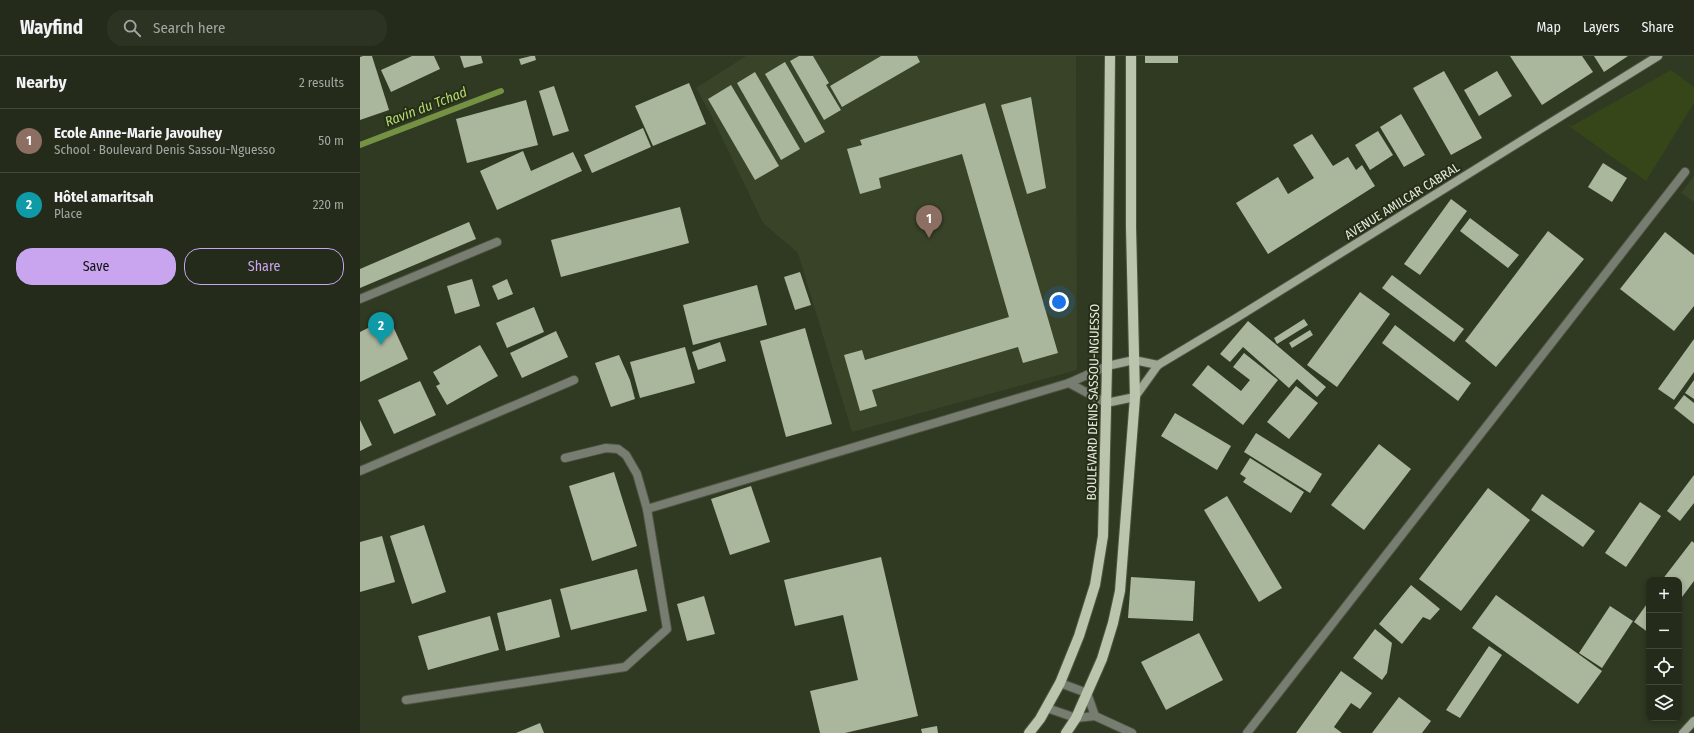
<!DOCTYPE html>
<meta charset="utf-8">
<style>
:root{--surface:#242b1a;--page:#2c3323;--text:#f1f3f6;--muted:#a3a7a2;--line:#414739;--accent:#c8a5ee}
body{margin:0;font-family:"Fira Sans Condensed",sans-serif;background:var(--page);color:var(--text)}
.controls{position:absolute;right:12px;bottom:12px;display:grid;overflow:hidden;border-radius:8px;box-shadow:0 2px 6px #0003}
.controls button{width:36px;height:36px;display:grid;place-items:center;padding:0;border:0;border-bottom:1px solid var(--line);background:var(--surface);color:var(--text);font:20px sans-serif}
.you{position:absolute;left:699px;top:246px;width:14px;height:14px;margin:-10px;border:3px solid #fff;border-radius:50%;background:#1a73e8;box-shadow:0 0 0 6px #1a73e833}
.badge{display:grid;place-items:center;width:26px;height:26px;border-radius:50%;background:var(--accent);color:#fff;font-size:13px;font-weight:700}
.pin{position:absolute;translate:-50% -33px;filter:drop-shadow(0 1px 2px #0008)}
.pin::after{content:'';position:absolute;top:21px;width:14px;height:12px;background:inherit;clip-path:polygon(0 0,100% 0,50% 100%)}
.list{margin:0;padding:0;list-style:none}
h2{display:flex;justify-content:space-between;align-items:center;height:52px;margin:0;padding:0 16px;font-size:17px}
h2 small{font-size:13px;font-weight:400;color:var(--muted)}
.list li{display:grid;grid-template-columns:26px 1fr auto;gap:12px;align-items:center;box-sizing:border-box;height:64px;padding:0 16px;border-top:1px solid var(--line)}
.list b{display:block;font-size:15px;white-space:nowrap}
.list p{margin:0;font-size:13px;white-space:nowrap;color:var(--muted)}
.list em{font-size:13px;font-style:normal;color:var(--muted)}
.actions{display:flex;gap:8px;padding:12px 16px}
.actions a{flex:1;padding:9px 0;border:1px solid var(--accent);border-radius:16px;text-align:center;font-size:14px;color:var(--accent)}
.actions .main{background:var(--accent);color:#111}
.icon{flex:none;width:22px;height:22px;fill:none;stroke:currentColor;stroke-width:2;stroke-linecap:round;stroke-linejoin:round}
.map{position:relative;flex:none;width:1334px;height:677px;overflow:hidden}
header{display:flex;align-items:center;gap:24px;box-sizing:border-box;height:56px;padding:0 20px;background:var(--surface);border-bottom:1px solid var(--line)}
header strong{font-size:19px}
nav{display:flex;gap:22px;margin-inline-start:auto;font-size:14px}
.search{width:280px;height:36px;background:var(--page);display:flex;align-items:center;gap:10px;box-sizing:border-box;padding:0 14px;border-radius:16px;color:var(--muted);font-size:15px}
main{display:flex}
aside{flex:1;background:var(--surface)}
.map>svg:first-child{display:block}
.built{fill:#394327}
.green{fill:#364619}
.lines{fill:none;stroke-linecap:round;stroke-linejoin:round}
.stream{stroke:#759143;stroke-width:6}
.building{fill:#abb79c}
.lane-casing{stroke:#4d5540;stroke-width:10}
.street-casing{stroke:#4d5540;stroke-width:10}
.secondary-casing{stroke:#4d5540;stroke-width:10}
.primary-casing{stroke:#4d5540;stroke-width:12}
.lane{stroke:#787d72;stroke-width:8}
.street{stroke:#787d72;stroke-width:8}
.secondary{stroke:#9ea694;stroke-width:8}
.primary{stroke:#bbc5ae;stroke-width:10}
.labels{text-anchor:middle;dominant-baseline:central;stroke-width:4;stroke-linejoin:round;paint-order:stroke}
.street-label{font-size:13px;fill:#e5ebdc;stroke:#262e18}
.water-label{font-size:14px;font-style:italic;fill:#b3da71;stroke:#262e18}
</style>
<header>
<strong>Wayfind</strong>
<div class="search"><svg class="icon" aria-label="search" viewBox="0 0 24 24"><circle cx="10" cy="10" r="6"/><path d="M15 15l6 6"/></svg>Search here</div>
<nav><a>Map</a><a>Layers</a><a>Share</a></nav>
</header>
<main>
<aside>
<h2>Nearby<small>2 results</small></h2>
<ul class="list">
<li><span class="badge" style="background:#8d6e63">1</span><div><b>Ecole Anne-Marie Javouhey</b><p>School · Boulevard Denis Sassou-Nguesso</p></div><em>50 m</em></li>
<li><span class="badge" style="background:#0f9aa8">2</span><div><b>Hôtel amaritsah</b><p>Place</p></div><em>220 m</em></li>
</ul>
<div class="actions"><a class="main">Save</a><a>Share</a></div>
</aside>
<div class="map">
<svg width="1334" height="677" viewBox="0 0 1334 677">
<rect width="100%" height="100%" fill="#303922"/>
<g class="built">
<polygon points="386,0 716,0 717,314 492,376 438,197 403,167 352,61 336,32"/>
<polygon points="1334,120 1334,146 1321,137"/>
</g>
<polygon class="green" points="1311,14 1334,31 1334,47 1286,125 1206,68 1212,70"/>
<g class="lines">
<polyline class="stream" points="0,89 141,35"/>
</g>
<g class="building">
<polygon points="3,0 12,0 29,54 0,64 0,1"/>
<polygon points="52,0 74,0 80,13 31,36 21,14"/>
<polygon points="100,0 121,0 123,7 104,12"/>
<polygon points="171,0 175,0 176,4 161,9 159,3"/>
<polygon points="439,0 453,0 469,27 466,29 481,54 464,64 430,5"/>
<polygon points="521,0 557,0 560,6 482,51 470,30"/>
<rect x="785" y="0" width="33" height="7"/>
<polygon points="1150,0 1222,0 1233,16 1182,49"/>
<polygon points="1234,0 1268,0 1244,16"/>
<polygon points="425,6 465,76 445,87 405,18"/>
<polygon points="1084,15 1122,82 1091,99 1053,32"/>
<polygon points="1137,15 1152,40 1119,60 1104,34"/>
<polygon points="395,16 440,93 421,104 377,27"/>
<polygon points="329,27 346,68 293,90 275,50"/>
<polygon points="371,29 419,110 395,124 348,43"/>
<polygon points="194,30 209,75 193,80 179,35"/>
<polygon points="671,41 686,132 667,138 641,49"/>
<polygon points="166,44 178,89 107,107 96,63"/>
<polygon points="625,47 698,297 663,307 658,291 512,334 517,350 500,355 484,299 502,294 505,304 649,261 602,98 519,122 521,132 500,138 487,93 502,89 500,84"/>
<polygon points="1041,58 1065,99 1044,111 1020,71"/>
<polygon points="283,72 291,91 232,117 224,99"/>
<polygon points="1018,75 1033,99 1010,114 995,89"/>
<polygon points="952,78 973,110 988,101 996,114 1002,109 1015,130 908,198 876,147 918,121 928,138 954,122 933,89"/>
<polygon points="163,95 171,115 213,96 222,115 137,154 120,115"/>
<polygon points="1243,107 1267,122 1252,146 1228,131"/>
<polygon points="1091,143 1107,155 1060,219 1044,208"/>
<polygon points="320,151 329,187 201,221 191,184"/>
<polygon points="1110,162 1159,199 1148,212 1100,175"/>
<polygon points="109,166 116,183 0,232 0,213"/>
<polygon points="1188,175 1224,203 1136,311 1105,285"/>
<polygon points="1305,176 1334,199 1334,250 1314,275 1260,233"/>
<polygon points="440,216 451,249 435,254 424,221"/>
<polygon points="1032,219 1104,273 1094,286 1022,232"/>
<polygon points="112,223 120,250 95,258 87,230"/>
<polygon points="147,223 153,238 138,244 132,230"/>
<polygon points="397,229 407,269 333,289 323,249"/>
<polygon points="1000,236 1030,258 977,331 947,309"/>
<polygon points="174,251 184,276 147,292 136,267"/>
<polygon points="944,263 948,269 917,288 914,282"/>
<polygon points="888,265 966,331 957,341 937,323 929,332 883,291 870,306 860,298"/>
<polygon points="31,266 48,303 0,326 0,276 16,268 19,272"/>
<polygon points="1035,269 1111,327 1098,345 1022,287"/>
<polygon points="445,272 472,368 426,381 400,285"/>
<polygon points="950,274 953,279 932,292 929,287"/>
<polygon points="196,275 208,301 162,322 150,297"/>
<polygon points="1334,283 1334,316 1314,344 1298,333"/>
<polygon points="360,286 366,305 338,314 332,296"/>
<polygon points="120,289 138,320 87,349 76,330 80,328 73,316"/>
<polygon points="325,291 335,327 280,342 270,306"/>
<polygon points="884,297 918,324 883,369 832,329 848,309 881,335 890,324 873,311"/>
<polygon points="259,299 270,324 275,343 251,351 235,307"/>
<polygon points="1334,324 1334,343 1325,337"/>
<polygon points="60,325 76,359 34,378 18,344"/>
<polygon points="936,330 958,347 929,383 907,366"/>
<polygon points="1324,339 1334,347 1334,368 1314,352"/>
<polygon points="815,357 871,390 857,414 801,380"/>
<polygon points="0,364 12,389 0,395"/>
<polygon points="896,377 962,418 950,437 884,396"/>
<polygon points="1019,388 1051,413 1004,474 971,449"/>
<polygon points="890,402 944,436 931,457 883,426 886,422 880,418"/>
<polygon points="254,416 277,490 232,505 209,430"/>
<polygon points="1334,419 1334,447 1320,465 1307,455"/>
<polygon points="391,430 410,486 370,499 351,443"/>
<polygon points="1128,432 1170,464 1101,555 1059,523"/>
<polygon points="1182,438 1235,475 1223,491 1171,454"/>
<polygon points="867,440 922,532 899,546 844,454"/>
<polygon points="1280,446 1301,460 1266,511 1245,497"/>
<polygon points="64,469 86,536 52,548 30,480"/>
<polygon points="22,480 35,526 0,536 0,486"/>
<polygon points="1332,485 1334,487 1334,525 1319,545 1319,524 1302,524"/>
<polygon points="521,501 558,660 485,677 460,677 450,635 498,624 483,559 435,570 424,524"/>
<polygon points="277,513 287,555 211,574 200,533"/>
<polygon points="771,521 835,525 833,565 768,562"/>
<polygon points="1051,529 1080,553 1070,564 1063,561 1042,588 1019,568"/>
<polygon points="1136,539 1242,615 1218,648 1112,572"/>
<polygon points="344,540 355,578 327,585 317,548"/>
<polygon points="191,543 200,581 146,595 137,557"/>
<polygon points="1289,545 1289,577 1274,566"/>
<polygon points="1250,550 1273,565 1242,612 1219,597"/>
<polygon points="130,560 139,594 68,614 58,580"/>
<polygon points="1015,573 1032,587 1027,617 1022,624 993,602"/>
<polygon points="839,577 863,624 806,654 781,606"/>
<polygon points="1129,590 1142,599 1100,662 1086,654"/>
<polygon points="981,615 1012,637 1000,653 991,647 974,671 982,677 936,677"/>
<polygon points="1039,641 1071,665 1062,677 1012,677"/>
<polygon points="180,667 184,677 156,677"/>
<polygon points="577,670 578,677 562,677 561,673"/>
</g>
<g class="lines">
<g class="lane-casing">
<g id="lane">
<polyline points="700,627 727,637 735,660"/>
<polyline points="687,652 716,662 735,660 772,677"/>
<polyline points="887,677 1325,116"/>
</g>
</g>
<g class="street-casing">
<g id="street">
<polyline points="0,243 137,186"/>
<polyline points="709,327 746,347"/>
<polyline points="0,415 214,324"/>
<polyline points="287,453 709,327 747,310"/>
<polyline points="46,644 265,611 307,573 287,453 277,418 266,399 258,393 246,392 205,402"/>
</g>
</g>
<g class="secondary-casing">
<g id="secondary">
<polyline points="747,310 774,304 798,309"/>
<polyline points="746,347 775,341 798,309 873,264 1298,0"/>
<polyline points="1323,677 1334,665"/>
</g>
</g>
<g class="primary-casing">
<g id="primary">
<polyline points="669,677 680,663 700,627 719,580 735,529 743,480 747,310 750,0"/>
<polyline points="706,677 716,662 742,603 753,567 760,535 775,341 771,171 771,0"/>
</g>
</g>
<use href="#lane" class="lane"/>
<use href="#street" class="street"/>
<use href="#secondary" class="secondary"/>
<use href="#primary" class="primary"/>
</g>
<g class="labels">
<g class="street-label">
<text transform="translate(1042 145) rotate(-32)">AVENUE AMILCAR CABRAL</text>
<text transform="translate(733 346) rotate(-89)">BOULEVARD DENIS SASSOU-NGUESSO</text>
</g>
<g class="water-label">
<text transform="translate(66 51) rotate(-21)">Ravin du Tchad</text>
</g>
</g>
</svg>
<div class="controls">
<button>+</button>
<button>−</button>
<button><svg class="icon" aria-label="locate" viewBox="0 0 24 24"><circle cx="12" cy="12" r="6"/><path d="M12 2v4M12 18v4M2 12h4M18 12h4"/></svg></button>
<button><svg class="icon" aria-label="layers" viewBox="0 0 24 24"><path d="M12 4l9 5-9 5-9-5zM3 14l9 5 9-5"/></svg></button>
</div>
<div class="you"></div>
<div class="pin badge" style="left:569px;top:182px;background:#8d6e63">1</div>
<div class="pin badge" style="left:21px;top:289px;background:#0f9aa8">2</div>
</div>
</main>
